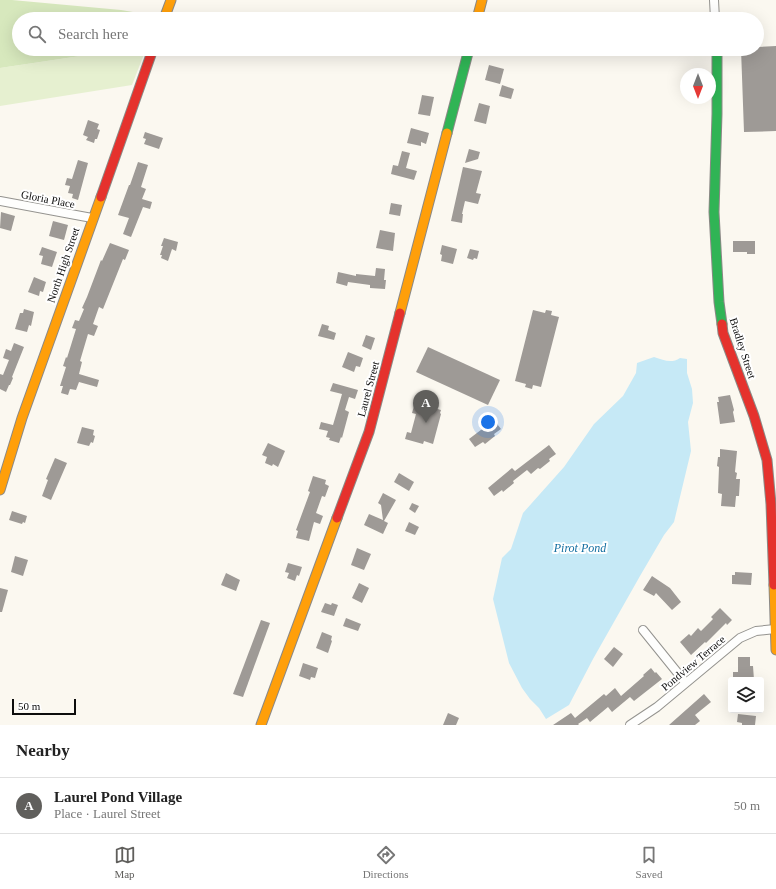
<!DOCTYPE html>
<meta charset="utf-8">
<style>
:root{--surface:#fff;--page:#f2f2f2;--text:#222;--muted:#767676;--line:#e0e0e0;--accent:#605f5c}
body{margin:0;font-family:Georgia,serif;background:var(--page);color:var(--text)}
.controls{position:absolute;right:12px;bottom:12px;display:grid;overflow:hidden;border-radius:4px;box-shadow:0 4px 16px #0002}
.controls button{width:36px;height:36px;display:grid;place-items:center;padding:0;border:0;border-bottom:1px solid var(--line);background:var(--surface);color:var(--text);font:20px sans-serif}
.compass{position:absolute;left:680px;top:68px;width:36px;height:36px;border-radius:50%;background:var(--surface);box-shadow:0 4px 16px #0002;rotate:180deg}
.scale{position:absolute;left:12px;bottom:10px;width:64px;box-sizing:border-box;padding-left:4px;border:2px solid #0d0d0d;border-top:0;font-size:11px;line-height:14px;white-space:nowrap;color:#0d0d0d;-webkit-text-stroke:3px #fff;paint-order:stroke}
.you{position:absolute;left:488px;top:422px;width:14px;height:14px;margin:-10px;border:3px solid #fff;border-radius:50%;background:#1a73e8;box-shadow:0 0 0 6px #1a73e833}
.badge{display:grid;place-items:center;width:26px;height:26px;border-radius:50%;background:var(--accent);color:#fff;font-size:13px;font-weight:700}
.pin{position:absolute;translate:-50% -33px;filter:drop-shadow(0 1px 2px #0008)}
.pin::after{content:'';position:absolute;top:21px;width:14px;height:12px;background:inherit;clip-path:polygon(0 0,100% 0,50% 100%)}
.list{margin:0;padding:0;list-style:none}
h2{display:flex;justify-content:space-between;align-items:center;height:52px;margin:0;padding:0 16px;font-size:17px}
h2 small{font-size:13px;font-weight:400;color:var(--muted)}
.list li{display:grid;grid-template-columns:26px 1fr auto;gap:12px;align-items:center;box-sizing:border-box;height:56px;padding:0 16px;border-top:1px solid var(--line)}
.list b{display:block;font-size:15px;white-space:nowrap}
.list p{margin:0;font-size:13px;white-space:nowrap;color:var(--muted)}
.list em{font-size:13px;font-style:normal;color:var(--muted)}
.icon{flex:none;width:22px;height:22px;fill:none;stroke:currentColor;stroke-width:2;stroke-linecap:round;stroke-linejoin:round}
.map{position:relative;flex:none;width:776px;height:725px;overflow:hidden}
.search{position:absolute;background:var(--surface);box-shadow:0 4px 16px #0002;left:12px;right:12px;top:12px;height:44px;display:flex;align-items:center;gap:10px;box-sizing:border-box;padding:0 14px;border-radius:22px;color:var(--muted);font-size:15px}
.sheet{height:108px;background:var(--surface)}
nav{display:flex;justify-content:space-around;align-items:center;box-sizing:border-box;height:56px;border-top:1px solid var(--line);background:var(--surface);font-size:11px;color:var(--muted)}
nav a{display:grid;justify-items:center;gap:2px}
nav .on{color:var(--accent)}
.map>svg:first-child{display:block}
.green{fill:#e6f0d0}
.forest{fill:#d7e8bd}
.water{fill:#c6e9f6}
.building{fill:#9e9a96}
.lines{fill:none;stroke-linecap:round;stroke-linejoin:round}
.street-casing{stroke:#94938f;stroke-width:10}
.fast-casing{stroke:#8b8986;stroke-width:11}
.slow-casing{stroke:#8b8986;stroke-width:11}
.jam-casing{stroke:#8b8986;stroke-width:11}
.street{stroke:#fefefd;stroke-width:8}
.fast{stroke:#30b455;stroke-width:9}
.slow{stroke:#ff9f0a;stroke-width:9}
.jam{stroke:#e5322d;stroke-width:9}
.labels{text-anchor:middle;dominant-baseline:central;stroke-width:4;stroke-linejoin:round;paint-order:stroke}
.street-label{font-size:11px;fill:#0d0d0d;stroke:#fff}
.water-label{font-size:12px;font-style:italic;fill:#136fa1;stroke:#fff}
</style>
<div class="map">
<svg width="776" height="725" viewBox="0 0 776 725">
<rect width="100%" height="100%" fill="#fbf8f0"/>
<polygon class="green" points="127,49 146,49 132,85 0,106 0,68"/>
<polygon class="forest" points="0,0 12,0 121,10 157,16 156,19 19,19 19,49 127,49 0,68"/>
<path class="water" d="M654,357c10,3 17,7 26,1l7,1v14l5,16 1,14 -5,19 3,29 -17,71 -10,13 -24,41 -47,83 -24,46 -23,14 -7,-11 -9,-9 -8,-11 -13,-25 -16,-64 9,-41 9,-9 12,-36 41,-46 30,-43 29,-28 13,-23 1,-10z"/>
<g class="building">
<polygon points="776,46 776,131 744,132 741,49 757,49 757,47"/>
<polygon points="489,65 504,69 500,84 485,80"/>
<polygon points="502,85 514,89 511,99 499,96"/>
<polygon points="422,95 434,97 430,116 418,114"/>
<polygon points="479,103 490,106 486,124 474,121"/>
<polygon points="88,120 99,124 97,129 100,130 97,139 95,139 94,143 86,140 88,137 83,135"/>
<polygon points="411,128 429,133 426,144 421,142 421,146 407,143"/>
<polygon points="145,132 163,138 159,149 144,144 146,139 143,138"/>
<polygon points="469,149 480,152 478,159 465,163"/>
<polygon points="402,151 410,153 406,168 417,171 414,180 391,174 393,165 398,166"/>
<polygon points="78,160 88,163 78,200 72,198 73,194 68,193 70,186 65,185 67,178 72,179"/>
<polygon points="138,162 148,165 141,187 146,189 142,199 152,202 150,209 143,207 131,237 123,234 129,218 118,215 129,185 130,185"/>
<polygon points="463,167 482,171 476,193 481,194 478,204 465,201 462,214 463,214 462,223 451,221"/>
<polygon points="391,203 402,205 400,216 389,214"/>
<polygon points="1,212 15,216 11,231 0,228"/>
<polygon points="53,221 68,225 64,240 49,236"/>
<polygon points="380,230 395,233 393,251 376,248"/>
<polygon points="164,238 178,242 176,251 172,249 168,261 161,258 162,255 160,255 163,246 161,246"/>
<polygon points="733,241 755,241 755,254 747,254 747,252 733,252"/>
<polygon points="110,243 129,250 125,260 123,259 103,309 99,307 93,324 98,326 94,336 88,334 80,361 82,362 79,374 99,380 97,387 79,382 76,390 70,389 68,395 61,393 63,386 60,386 66,367 63,366 66,357 67,358 76,329 72,328 75,320 79,321 84,309 82,308 87,297 101,260 102,261"/>
<polygon points="442,245 457,249 453,264 441,261 442,255 440,254"/>
<polygon points="42,247 57,252 52,267 41,264 43,256 39,255"/>
<polygon points="470,249 479,251 477,259 474,258 473,260 467,258"/>
<polygon points="376,268 385,269 384,280 386,280 385,289 370,288 370,285 348,282 347,286 336,283 338,272 356,276 356,274 375,276"/>
<polygon points="34,277 46,282 43,292 40,291 39,296 28,292"/>
<polygon points="24,309 34,312 31,326 29,325 27,332 15,329 20,313 23,313"/>
<polygon points="533,310 545,313 546,310 552,311 551,315 559,317 541,387 533,385 532,389 525,387 526,384 515,381"/>
<polygon points="322,324 329,326 328,330 336,333 334,340 318,336"/>
<polygon points="366,335 375,338 371,350 362,346"/>
<polygon points="14,343 24,347 12,377 13,378 10,385 9,385 6,392 0,389 0,374 3,375 9,360 3,358 6,349 11,351"/>
<polygon points="428,347 500,380 488,405 416,372"/>
<polygon points="348,352 363,358 360,367 356,366 354,372 342,367"/>
<polygon points="333,383 358,390 355,399 349,397 345,410 349,412 342,438 341,437 339,443 329,440 330,438 326,437 328,431 319,429 321,422 333,425 338,408 342,394 330,391"/>
<polygon points="730,395 734,410 733,412 735,422 720,424 717,402 719,402 718,397"/>
<polygon points="414,406 433,411 434,408 441,410 440,413 441,414 433,444 424,441 423,444 405,439 407,432 411,433 416,414 412,413"/>
<polygon points="494,420 501,429 494,434 495,436 485,444 483,442 475,447 469,439"/>
<polygon points="82,427 94,430 93,435 95,436 93,443 91,442 89,446 77,443"/>
<polygon points="268,443 285,451 278,467 273,464 272,466 265,463 267,457 262,455"/>
<polygon points="549,445 556,454 549,459 550,461 540,469 538,468 531,474 527,470 513,481 514,483 503,492 502,490 494,496 488,488 512,468 515,471"/>
<polygon points="720,449 737,451 735,472 737,473 736,479 740,479 739,496 736,496 735,507 721,506 722,494 718,493 719,467 717,466 718,457 720,457"/>
<polygon points="55,458 67,463 51,500 42,496 48,480 46,479"/>
<polygon points="399,473 414,482 409,491 394,482"/>
<polygon points="313,476 326,480 325,484 329,486 325,497 322,496 316,513 323,516 320,524 314,522 309,541 296,538 298,531 296,530 310,492 308,491"/>
<polygon points="383,493 396,500 384,521 388,523 383,534 364,525 369,514 383,520 381,505 378,503"/>
<polygon points="412,503 419,506 415,513 409,509"/>
<polygon points="12,511 27,516 25,523 23,522 22,524 9,520"/>
<polygon points="409,522 419,527 415,535 405,531"/>
<polygon points="357,548 371,554 364,570 351,565"/>
<polygon points="15,556 28,560 23,576 11,572"/>
<polygon points="288,563 302,567 299,576 297,575 295,581 287,578 289,573 285,572"/>
<polygon points="735,572 752,573 751,585 732,584 732,575 735,575"/>
<polygon points="226,573 240,580 236,591 221,585"/>
<polygon points="652,576 670,588 681,602 672,610 656,593 654,596 643,590"/>
<polygon points="359,583 369,588 362,603 352,598"/>
<polygon points="0,588 8,590 2,612 0,612"/>
<polygon points="325,603 331,605 332,603 338,605 334,616 321,612"/>
<polygon points="720,608 732,620 727,625 726,623 706,643 705,642 691,655 680,642 689,634 691,636 698,628 701,631 713,619 711,617"/>
<polygon points="346,618 361,624 358,631 343,626"/>
<polygon points="261,620 270,623 243,697 233,694"/>
<polygon points="322,632 332,636 331,640 332,641 328,653 316,648"/>
<polygon points="614,647 623,654 613,667 604,659"/>
<polygon points="738,657 750,657 750,666 753,666 754,680 733,680 733,672 738,672"/>
<polygon points="303,663 318,668 315,678 311,677 310,680 299,676"/>
<polygon points="651,668 655,673 656,672 662,679 634,701 630,697 612,712 608,707 590,722 587,718 578,724 579,725 553,725 571,713 575,718 604,694 606,696 615,688 621,696 644,676 643,675"/>
<polygon points="704,694 711,702 695,715 700,721 695,725 669,725"/>
<polygon points="448,713 459,718 456,725 443,725"/>
<polygon points="738,714 756,716 755,725 742,725 742,723 737,722"/>
</g>
<g class="lines">
<g class="street-casing">
<g id="street">
<polyline points="714,0 715,19"/>
<polyline points="0,201 92,218"/>
<polyline points="643,630 685,682"/>
<polyline points="630,725 657,707 740,638 756,631 775,629"/>
</g>
</g>
<g class="fast-casing">
<g id="fast">
<polyline points="717,49 717,114 714,212 719,302 722,324"/>
<polyline points="447,133 469,49"/>
</g>
</g>
<g class="slow-casing">
<g id="slow">
<polyline points="164,19 171,0"/>
<polyline points="477,19 482,0"/>
<polyline points="400,313 447,133"/>
<polyline points="0,490 22,418 101,197"/>
<polyline points="774,585 776,650"/>
<polyline points="261,725 337,518"/>
</g>
</g>
<g class="jam-casing">
<g id="jam">
<polyline points="101,197 153,49"/>
<polyline points="722,324 723,333 754,416 767,460 771,504 774,585"/>
<polyline points="337,518 369,432 400,313"/>
</g>
</g>
<use href="#street" class="street"/>
<use href="#fast" class="fast"/>
<use href="#slow" class="slow"/>
<use href="#jam" class="jam"/>
</g>
<g class="labels">
<g class="street-label">
<text transform="translate(48 199) rotate(11)">Gloria Place</text>
<text transform="translate(63 265) rotate(-71)">North High Street</text>
<text transform="translate(743 348) rotate(72)">Bradley Street</text>
<text transform="translate(368 389) rotate(-75)">Laurel Street</text>
<text transform="translate(693 663) rotate(-40)">Pondview Terrace</text>
</g>
<g class="water-label">
<text x="580" y="548">Pirot Pond</text>
</g>
</g>
</svg>
<div class="controls">
<button><svg class="icon" aria-label="layers" viewBox="0 0 24 24"><path d="M12 4l9 5-9 5-9-5zM3 14l9 5 9-5"/></svg></button>
</div>
<svg class="compass" viewBox="-18 -18 36 36"><path d="M0-13l5 13h-10z" fill="#e53935"/><path d="M0 13l5-13h-10z" fill="#767676"/></svg>
<div class="scale">50 m</div>
<div class="you"></div>
<div class="pin badge" style="left:426px;top:423px">A</div>
<div class="search"><svg class="icon" aria-label="search" viewBox="0 0 24 24"><circle cx="10" cy="10" r="6"/><path d="M15 15l6 6"/></svg>Search here</div>
</div>
<section class="sheet">
<h2>Nearby<small></small></h2>
<ul class="list">
<li><span class="badge">A</span><div><b>Laurel Pond Village</b><p>Place · Laurel Street</p></div><em>50 m</em></li>
</ul>
</section>
<nav>
<a class="on"><svg class="icon" aria-label="map" viewBox="0 0 24 24"><path d="M3 6l6-2 6 2 6-2v14l-6 2-6-2-6 2zM9 4v14M15 6v14"/></svg>Map</a>
<a><svg class="icon" aria-label="directions" viewBox="0 0 24 24"><path d="M12 3l9 9-9 9-9-9zM9 14v-3h6M13 9l2 2-2 2"/></svg>Directions</a>
<a><svg class="icon" aria-label="saved" viewBox="0 0 24 24"><path d="M7 4h10v16l-5-4-5 4z"/></svg>Saved</a>
</nav>
